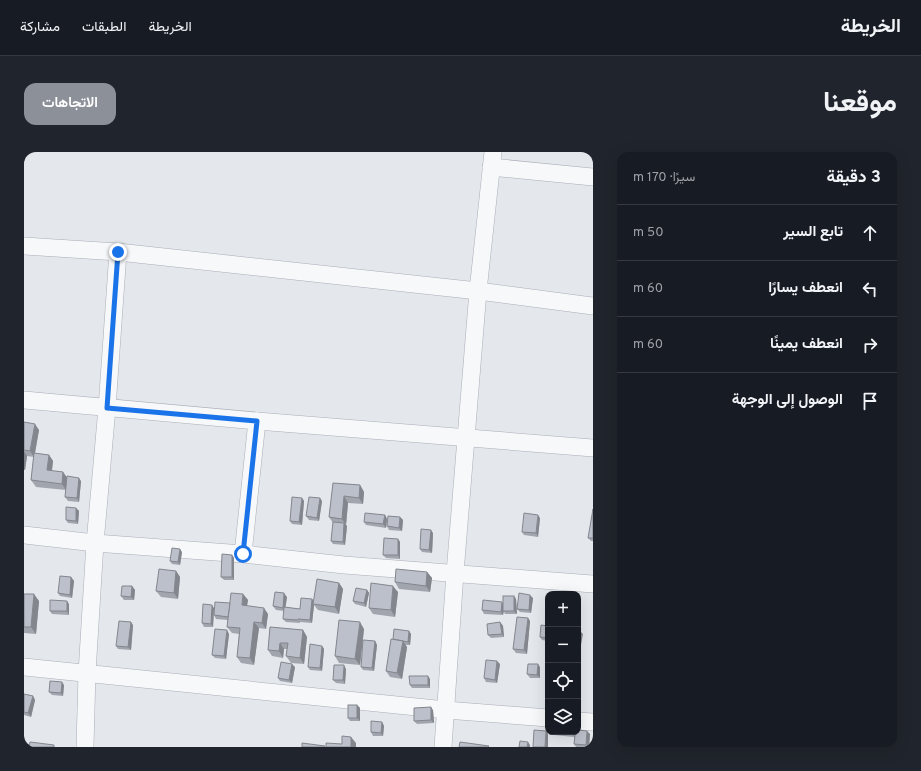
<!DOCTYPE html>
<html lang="ar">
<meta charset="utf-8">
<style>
:root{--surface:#171b24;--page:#20242c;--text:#f1f3f6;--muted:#9ea1a6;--line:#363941;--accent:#8c9099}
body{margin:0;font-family:Overpass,Vazirmatn,sans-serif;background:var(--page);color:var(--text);direction:rtl}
.controls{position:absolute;right:12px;bottom:12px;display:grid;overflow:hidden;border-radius:8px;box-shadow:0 4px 16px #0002}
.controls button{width:36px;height:36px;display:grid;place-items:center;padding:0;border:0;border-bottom:1px solid var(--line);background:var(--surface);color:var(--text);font:20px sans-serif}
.stop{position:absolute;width:12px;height:12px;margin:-9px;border:3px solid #1a73e8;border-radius:50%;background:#fff}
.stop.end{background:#1a73e8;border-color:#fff;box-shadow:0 1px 4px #0008}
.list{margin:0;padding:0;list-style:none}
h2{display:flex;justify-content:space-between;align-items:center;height:52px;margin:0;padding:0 16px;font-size:17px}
h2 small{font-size:13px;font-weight:400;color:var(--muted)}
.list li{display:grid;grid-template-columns:26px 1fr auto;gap:12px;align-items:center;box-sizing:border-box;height:56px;padding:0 16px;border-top:1px solid var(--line)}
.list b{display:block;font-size:15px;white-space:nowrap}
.list em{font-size:13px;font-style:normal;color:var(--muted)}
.icon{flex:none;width:22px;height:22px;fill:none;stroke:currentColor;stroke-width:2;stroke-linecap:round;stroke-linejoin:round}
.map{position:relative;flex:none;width:569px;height:595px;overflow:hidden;direction:ltr;border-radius:12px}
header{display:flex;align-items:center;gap:24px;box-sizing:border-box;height:56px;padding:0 20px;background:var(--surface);border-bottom:1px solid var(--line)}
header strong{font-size:19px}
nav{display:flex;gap:22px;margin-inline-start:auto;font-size:14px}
.intro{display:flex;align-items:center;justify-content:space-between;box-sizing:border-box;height:96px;padding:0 24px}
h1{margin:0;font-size:28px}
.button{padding:10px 18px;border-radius:12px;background:var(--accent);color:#fff;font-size:14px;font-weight:700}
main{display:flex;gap:24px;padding:0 24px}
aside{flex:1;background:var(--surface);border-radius:12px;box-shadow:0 4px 16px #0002}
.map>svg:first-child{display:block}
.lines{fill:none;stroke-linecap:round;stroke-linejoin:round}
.street-casing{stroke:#a9aeb7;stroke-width:18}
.street{stroke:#f7f8fa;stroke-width:17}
.wall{fill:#a1a5ae}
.shaded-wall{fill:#83868d}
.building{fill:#bbc0ca;stroke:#83868d}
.route{stroke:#1a73e8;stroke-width:5}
</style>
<header>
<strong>الخريطة</strong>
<nav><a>الخريطة</a><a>الطبقات</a><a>مشاركة</a></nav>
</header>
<div class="intro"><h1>موقعنا</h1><a class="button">الاتجاهات</a></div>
<main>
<aside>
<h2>3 دقيقة<small>سيرًا · 170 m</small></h2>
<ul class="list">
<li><svg class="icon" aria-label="ahead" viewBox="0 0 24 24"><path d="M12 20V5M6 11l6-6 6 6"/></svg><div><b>تابع السير</b></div><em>50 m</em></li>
<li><svg class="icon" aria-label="left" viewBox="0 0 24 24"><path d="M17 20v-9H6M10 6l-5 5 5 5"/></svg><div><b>انعطف يسارًا</b></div><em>60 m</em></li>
<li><svg class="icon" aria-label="right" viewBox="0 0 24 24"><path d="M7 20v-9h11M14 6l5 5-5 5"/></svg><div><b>انعطف يمينًا</b></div><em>60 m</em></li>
<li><svg class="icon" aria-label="arrive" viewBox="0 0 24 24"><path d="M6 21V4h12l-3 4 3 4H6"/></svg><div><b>الوصول إلى الوجهة</b></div></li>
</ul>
</aside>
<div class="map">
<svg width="569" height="595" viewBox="0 0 569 595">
<rect width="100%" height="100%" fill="#e4e7ec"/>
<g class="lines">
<g class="street-casing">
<g id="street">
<polyline points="467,15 569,25"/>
<polyline points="0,94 94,100 454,139 569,154"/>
<polyline points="0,248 233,269 569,296"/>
<polyline points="0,383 71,391 219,402 320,413 569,432"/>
<polyline points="219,402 233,269"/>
<polyline points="0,515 422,558 524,566"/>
<polyline points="554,569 569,570"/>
<polyline points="61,595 63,521 71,391 83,256 94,100"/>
<polyline points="419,595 431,421 454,139 469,0"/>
</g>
</g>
<use href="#street" class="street"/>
</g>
<g class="wall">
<polygon points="0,270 15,278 11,302 25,303 29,309 28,319 39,320 43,326 57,329 55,350 44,349 41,345 42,338 12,335 7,328 10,305 3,304 1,318 0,318"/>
<polygon points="309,331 336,333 340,340 339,352 324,351 322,373 323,374 321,393 309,392 307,389 309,371 305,365"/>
<polygon points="278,346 280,349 278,373 268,372 266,369"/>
<polygon points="298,349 295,369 285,368 282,364"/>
<polygon points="52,356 55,359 54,372 44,371 42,368"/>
<polygon points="569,357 569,389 567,389 564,386"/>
<polygon points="361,363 363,367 362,376 342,373 340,370"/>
<polygon points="376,365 379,368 378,379 365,378 363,374"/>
<polygon points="516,366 514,385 500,383 498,380"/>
<polygon points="409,381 408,401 398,400 396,397"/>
<polygon points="374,387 376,390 376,407 362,406 359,403"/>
<polygon points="158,400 156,413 148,412 146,409"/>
<polygon points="208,403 210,406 210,428 200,428 197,425"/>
<polygon points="152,419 156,425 154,447 137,445 132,439"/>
<polygon points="403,420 408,426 406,440 375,437 371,430"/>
<polygon points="47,425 50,429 48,446 36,444 34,441"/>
<polygon points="315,431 319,437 315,462 294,458 290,453 288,471 276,470 276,471 262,470 259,467 260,459 252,458 249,454 263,445 261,455 276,457 288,447 290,449"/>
<polygon points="108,434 111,438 110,448 100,448 97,444"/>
<polygon points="343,438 345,441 342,455 331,452 329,449"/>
<polygon points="374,440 371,465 349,462 345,456"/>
<polygon points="0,442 15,449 12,482 0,481"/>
<polygon points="219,442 224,448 223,454 244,462 242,477 235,476 230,513 217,511 213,505 215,482 208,481 203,475 204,468 192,467 190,463"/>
<polygon points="490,444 492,447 493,462 481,462 480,460 479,463 460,462 458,458 479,451"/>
<polygon points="509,446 507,461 496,460 493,457"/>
<polygon points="45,452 45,463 28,462 26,459"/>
<polygon points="190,456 189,475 180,475 178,471"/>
<polygon points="504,466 506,469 503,502 492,501 489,497"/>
<polygon points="476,470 479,474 480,485 467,486 464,483"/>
<polygon points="109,473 107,498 94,497 92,494"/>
<polygon points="524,474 524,489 518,488 516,485"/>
<polygon points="246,475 279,478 283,485 280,512 267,511 262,504 263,497 260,497 259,506 248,504 244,498"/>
<polygon points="340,477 336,513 315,511 311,504"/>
<polygon points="385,479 387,482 386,493 381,493 383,495 378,527 366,525 362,519 369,487"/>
<polygon points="205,482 202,507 191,506 188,503"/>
<polygon points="351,489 353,493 350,519 339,518 337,515"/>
<polygon points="298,494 300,497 298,519 286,518 284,515"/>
<polygon points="476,512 473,531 462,530 460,526"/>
<polygon points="271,515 268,531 256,529 254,526"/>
<polygon points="516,515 516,526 506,526 503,522"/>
<polygon points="322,517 321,532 312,531 309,528"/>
<polygon points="406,527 406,536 388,536 386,533"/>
<polygon points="40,533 39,544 28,543 25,540"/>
<polygon points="0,542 9,544 11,548 7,565 0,563"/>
<polygon points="333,553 336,556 336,569 326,569 324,566"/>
<polygon points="409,558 410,571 393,572 390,569"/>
<polygon points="358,570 360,574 359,584 349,584 347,580"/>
<polygon points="528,580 554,580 566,582 565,595 552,595 550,592 550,585 530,583"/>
</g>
<g class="shaded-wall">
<polygon points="11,272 15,278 10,305 6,299"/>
<polygon points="0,299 3,304 1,318 0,317"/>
<polygon points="25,303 29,309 27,325 23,318"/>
<polygon points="39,320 44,327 42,338 38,332"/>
<polygon points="55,326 57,329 55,350 53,346"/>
<polygon points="336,333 340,340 339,352 335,346"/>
<polygon points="320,344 324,351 322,373 318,367"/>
<polygon points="278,346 280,349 278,373 275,370"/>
<polygon points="296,346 298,349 295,369 293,366"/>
<polygon points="52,356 55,359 54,372 52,369"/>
<polygon points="361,363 363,367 362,376 359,372"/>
<polygon points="514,363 516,366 514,385 512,381"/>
<polygon points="376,365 379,368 378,379 375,376"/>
<polygon points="320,371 323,374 321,393 319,390"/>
<polygon points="407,378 409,381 408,401 405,398"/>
<polygon points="374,387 376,390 376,407 374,403"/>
<polygon points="156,397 158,400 156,413 154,410"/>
<polygon points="208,403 210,406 210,428 208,425"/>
<polygon points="152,419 156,425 154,447 150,441"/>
<polygon points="403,420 408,426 406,440 402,434"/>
<polygon points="47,425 50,429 48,446 46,443"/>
<polygon points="315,431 319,437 315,462 311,455"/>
<polygon points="108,434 111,438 110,448 107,445"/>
<polygon points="369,434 374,440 371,465 367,458"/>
<polygon points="343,438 345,441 342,455 340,451"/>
<polygon points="260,441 263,445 261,459 259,456"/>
<polygon points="10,442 15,449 12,482 7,475"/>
<polygon points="219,442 224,448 222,459 218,453"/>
<polygon points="506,443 509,446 507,461 505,458"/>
<polygon points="490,444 492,447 493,462 490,459"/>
<polygon points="288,447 290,450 289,452 290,453 288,471 286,468"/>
<polygon points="43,449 45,452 45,463 43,459"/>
<polygon points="478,450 480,453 479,463 477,460"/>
<polygon points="188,453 190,456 189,475 187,472"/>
<polygon points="240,456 244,462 242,477 238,471"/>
<polygon points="504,466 506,469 503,502 500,498"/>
<polygon points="107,470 109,473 107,498 104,495"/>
<polygon points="230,470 235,476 230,513 226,506"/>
<polygon points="336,470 340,477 336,513 331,507"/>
<polygon points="476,470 479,474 480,485 478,482"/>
<polygon points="203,478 205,482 202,507 200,504"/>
<polygon points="279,478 283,485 280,512 276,506"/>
<polygon points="385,479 387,482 386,493 384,490"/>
<polygon points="556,479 559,482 557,493 555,490"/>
<polygon points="351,489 353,493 350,519 348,516"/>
<polygon points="379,489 383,495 378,527 373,521"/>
<polygon points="256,491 260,497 259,506 255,499"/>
<polygon points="298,494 300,497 298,519 296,516"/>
<polygon points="473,509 476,512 473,531 471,528"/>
<polygon points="268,512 271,515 268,531 265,528"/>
<polygon points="514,512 516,515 516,526 513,523"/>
<polygon points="320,513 322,517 321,532 319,528"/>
<polygon points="404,524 406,527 406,536 404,533"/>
<polygon points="38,530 40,533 39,544 37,541"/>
<polygon points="9,544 11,548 7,565 4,561"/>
<polygon points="333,553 336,556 336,569 333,566"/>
<polygon points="407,555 409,558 410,571 407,568"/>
<polygon points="358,570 360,574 359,584 357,581"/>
<polygon points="522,579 524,582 524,595 521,595"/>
<polygon points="563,579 566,582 565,595 564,595 562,593"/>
<polygon points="327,585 332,591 332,595 327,595"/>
<polygon points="504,590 506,593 506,595 503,595"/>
</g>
<g class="building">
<polygon points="0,270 11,272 6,299 0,298"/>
<polygon points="10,301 25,303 23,318 39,320 38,332 7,328"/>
<polygon points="43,324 55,326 53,346 41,345"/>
<polygon points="309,331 336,333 335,346 320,344 318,367 305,365"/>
<polygon points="268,345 278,346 275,370 266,369"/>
<polygon points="285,345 296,346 293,366 282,364"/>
<polygon points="42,355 52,356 52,369 42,368"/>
<polygon points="569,357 569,386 564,386"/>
<polygon points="341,361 361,363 359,372 340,370"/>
<polygon points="500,361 514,363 512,381 498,380"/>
<polygon points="364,364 376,365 375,376 363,374"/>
<polygon points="309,370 320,371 319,390 307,389"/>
<polygon points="397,377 407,378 405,398 396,397"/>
<polygon points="360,386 374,387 374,403 359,403"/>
<polygon points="148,396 156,397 154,410 146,409"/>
<polygon points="198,402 208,403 208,425 197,425"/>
<polygon points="135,417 152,419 150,441 132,439"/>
<polygon points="372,417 403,420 402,434 371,430"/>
<polygon points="36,424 47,425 46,443 34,441"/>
<polygon points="293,427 315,431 311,455 289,452"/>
<polygon points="347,431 369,434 367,458 345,456"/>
<polygon points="98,434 108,434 107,445 97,444"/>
<polygon points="332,436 343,438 340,451 329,449"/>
<polygon points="251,440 260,441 259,456 249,454"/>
<polygon points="207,441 219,442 218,453 240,456 238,471 230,470 226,506 213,505 216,476 203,475"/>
<polygon points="495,441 506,443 505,458 493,457"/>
<polygon points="0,442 10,442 7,475 0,475"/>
<rect x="479" y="444" width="11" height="15"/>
<polygon points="277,446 288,447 286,468 274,467 274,468 259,467 260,455 276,457"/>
<polygon points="26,448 43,449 43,459 26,459"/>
<polygon points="459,448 478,450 477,460 458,458"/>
<polygon points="191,450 206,451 204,465 190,463"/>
<polygon points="179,452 188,453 187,472 178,471"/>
<polygon points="493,465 504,466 500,498 489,497"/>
<polygon points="315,468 336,470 331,507 311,504"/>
<polygon points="95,469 107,470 104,495 92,494"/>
<polygon points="476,470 478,482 464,483 463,472"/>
<polygon points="517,473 524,474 524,486 516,485"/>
<polygon points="246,475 279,478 276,506 262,504 264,491 256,491 255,499 244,498"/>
<polygon points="191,477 203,478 200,504 188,503"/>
<polygon points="370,477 385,479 384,490 369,487"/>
<polygon points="554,478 556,479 555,490 554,490"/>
<polygon points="367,487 379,489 373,521 362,519"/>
<polygon points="339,488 351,489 348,516 337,515"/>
<polygon points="286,492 298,494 296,516 284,515"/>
<polygon points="462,508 473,509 471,528 460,526"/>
<polygon points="257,510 268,512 265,528 254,526"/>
<polygon points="504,512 514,512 513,523 503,522"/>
<polygon points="310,513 320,513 319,528 309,528"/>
<polygon points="385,524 404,524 404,533 386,533"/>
<polygon points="26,529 38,530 37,541 25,540"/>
<polygon points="0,542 9,544 4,561 0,560"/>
<rect x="324" y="553" width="9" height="13"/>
<polygon points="407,555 407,568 390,569 390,556"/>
<polygon points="347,569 358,570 357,581 347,580"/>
<polygon points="510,578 522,579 521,595 509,595"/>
<polygon points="554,578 563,579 562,593 550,592 551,583 531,580 554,580"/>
<polygon points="318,584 327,585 327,595 302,595 302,591 318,592"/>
<polygon points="496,589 504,590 503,595 495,595"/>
<polygon points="6,590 30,593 30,595 5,595"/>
<polygon points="436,590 465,594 464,595 435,595"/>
<polygon points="278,591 301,594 300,595 278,595"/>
</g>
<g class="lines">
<polyline class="route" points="94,100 83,256 233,269 219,402"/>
</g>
</svg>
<div class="controls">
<button>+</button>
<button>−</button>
<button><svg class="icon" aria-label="locate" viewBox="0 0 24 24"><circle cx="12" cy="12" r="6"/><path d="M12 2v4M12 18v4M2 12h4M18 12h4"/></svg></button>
<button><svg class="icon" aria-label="layers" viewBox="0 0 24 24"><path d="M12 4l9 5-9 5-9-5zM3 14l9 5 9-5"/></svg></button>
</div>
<div class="stop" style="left:219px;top:402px"></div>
<div class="stop end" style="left:94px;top:100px"></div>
</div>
</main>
